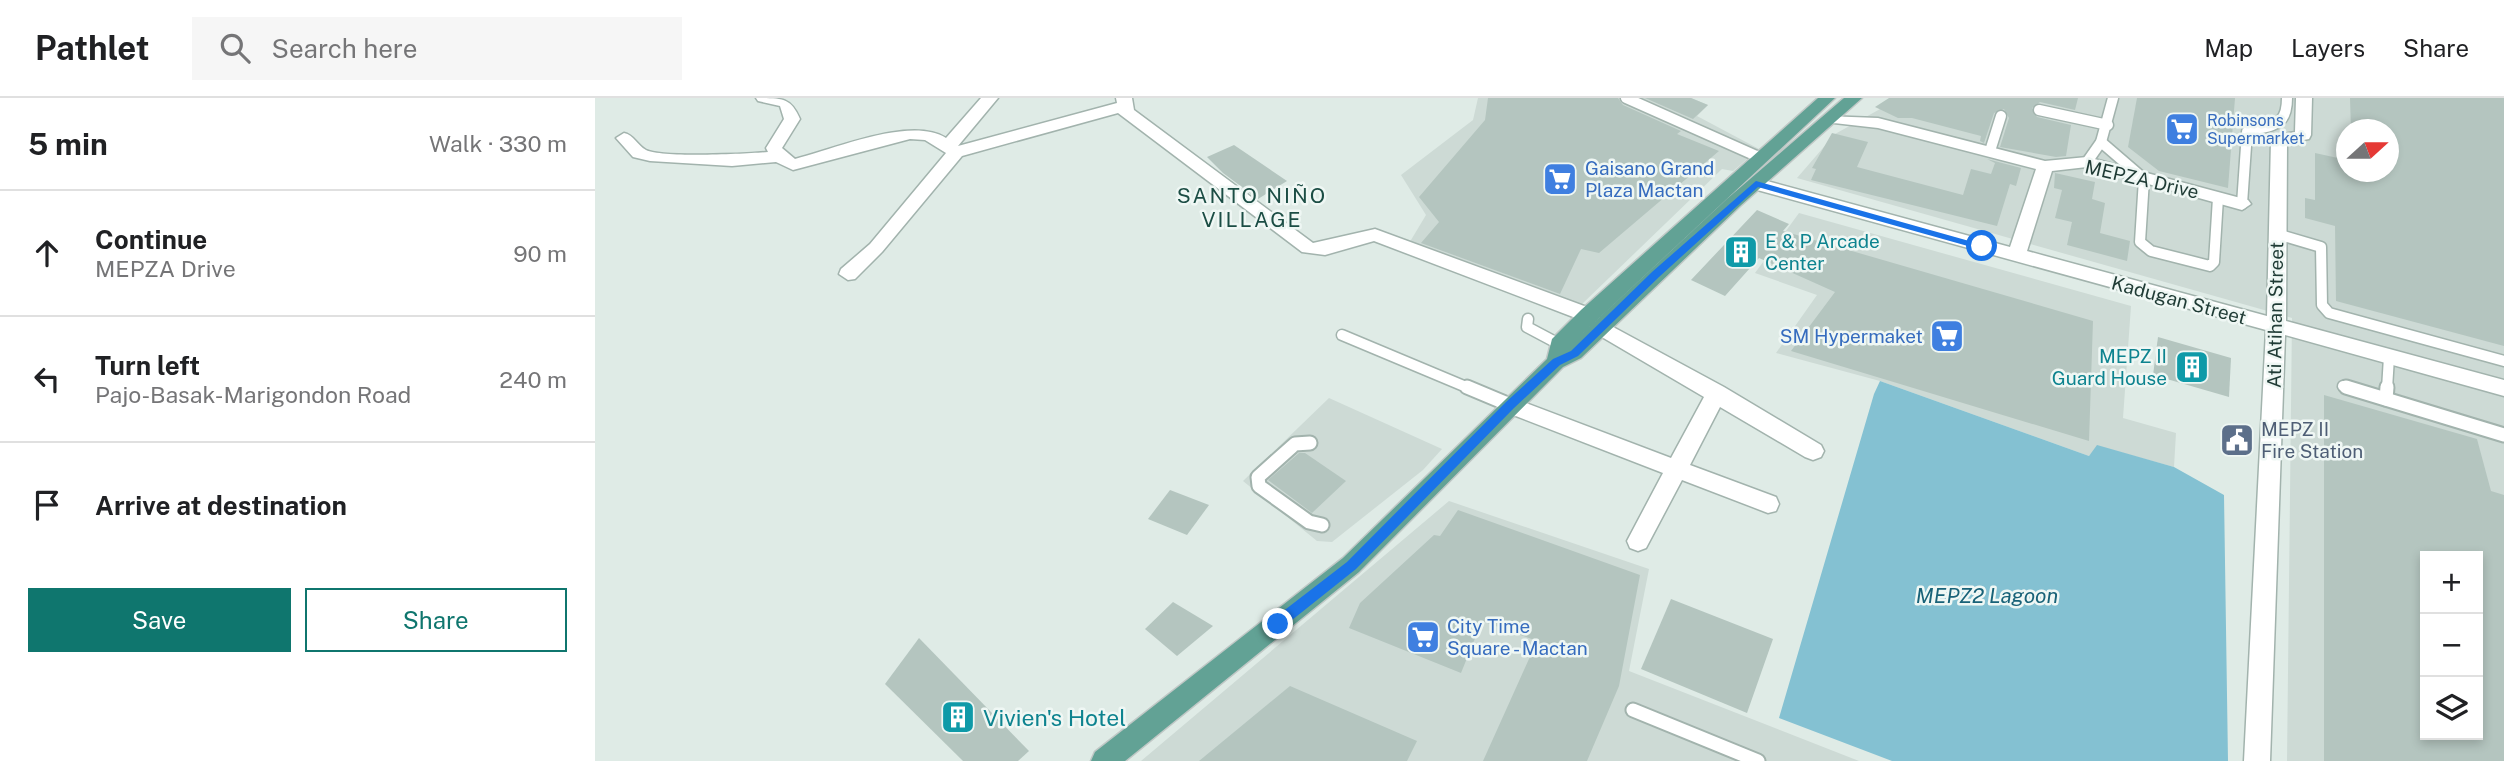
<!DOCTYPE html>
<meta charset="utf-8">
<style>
:root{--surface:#fff;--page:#f6f6f6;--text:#202124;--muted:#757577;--line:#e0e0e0;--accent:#0f766e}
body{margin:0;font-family:"Public Sans",sans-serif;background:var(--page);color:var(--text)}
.controls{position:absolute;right:21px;bottom:21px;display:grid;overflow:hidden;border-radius:0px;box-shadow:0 4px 10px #0003}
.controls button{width:63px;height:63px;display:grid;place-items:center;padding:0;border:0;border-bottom:2px solid var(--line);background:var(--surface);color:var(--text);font:35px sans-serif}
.compass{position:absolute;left:1741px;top:21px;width:63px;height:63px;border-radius:50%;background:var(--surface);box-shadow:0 4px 10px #0003;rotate:69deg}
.stop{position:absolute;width:21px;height:21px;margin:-16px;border:5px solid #1a73e8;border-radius:50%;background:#fff}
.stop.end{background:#1a73e8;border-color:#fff;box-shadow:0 2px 7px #0008}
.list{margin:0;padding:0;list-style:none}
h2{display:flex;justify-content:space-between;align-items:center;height:91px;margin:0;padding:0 28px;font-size:30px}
h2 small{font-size:23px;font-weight:400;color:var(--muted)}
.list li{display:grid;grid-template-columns:46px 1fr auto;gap:21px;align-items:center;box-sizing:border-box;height:126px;padding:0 28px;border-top:2px solid var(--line)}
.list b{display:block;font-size:26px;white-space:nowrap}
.list p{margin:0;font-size:23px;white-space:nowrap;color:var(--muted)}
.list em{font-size:23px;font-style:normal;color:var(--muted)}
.actions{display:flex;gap:14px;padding:21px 28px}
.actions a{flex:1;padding:16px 0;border:2px solid var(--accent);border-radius:0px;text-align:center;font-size:24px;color:var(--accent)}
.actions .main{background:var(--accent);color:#fff}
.icon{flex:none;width:38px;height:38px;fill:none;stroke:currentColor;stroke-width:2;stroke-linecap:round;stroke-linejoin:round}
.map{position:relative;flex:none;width:1909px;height:663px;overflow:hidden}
header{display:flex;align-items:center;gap:42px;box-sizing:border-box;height:98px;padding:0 35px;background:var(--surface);border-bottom:2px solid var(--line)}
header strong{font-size:33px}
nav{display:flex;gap:38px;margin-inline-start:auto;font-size:24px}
.search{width:490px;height:63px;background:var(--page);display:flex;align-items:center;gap:18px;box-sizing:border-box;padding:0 24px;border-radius:0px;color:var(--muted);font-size:26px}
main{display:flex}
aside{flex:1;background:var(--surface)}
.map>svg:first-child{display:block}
.built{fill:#cddad5;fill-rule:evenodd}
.water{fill:#84c1d2}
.building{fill:#b4c5bf;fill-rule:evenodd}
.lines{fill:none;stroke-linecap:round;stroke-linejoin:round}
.service-far1-casing{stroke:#a2b3ad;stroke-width:13}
.service-casing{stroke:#a2b3ad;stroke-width:17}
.minor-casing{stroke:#a2b3ad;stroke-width:3}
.primary-casing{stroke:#c0c8c6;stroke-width:3}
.service-far1{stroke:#fff;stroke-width:10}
.service{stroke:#fff;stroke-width:13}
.minor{fill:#fff;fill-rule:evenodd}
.primary{fill:#62a295;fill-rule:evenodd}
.route{fill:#1a73e8}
.labels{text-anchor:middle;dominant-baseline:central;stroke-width:5;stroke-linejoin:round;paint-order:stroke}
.far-shop-label{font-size:16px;fill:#366cbe;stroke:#eff7f4;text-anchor:start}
.shop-label{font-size:19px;fill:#366cbe;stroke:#eff7f4;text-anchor:start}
.street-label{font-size:19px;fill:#1f3b35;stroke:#eff7f4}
.culture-label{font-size:19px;fill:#0d838f;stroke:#eff7f4;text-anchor:start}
.service-label{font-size:19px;fill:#4e5e75;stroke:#eff7f4;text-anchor:start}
.neighbourhood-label{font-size:21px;letter-spacing:2px;fill:#1b4d44;stroke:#eff7f4}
.water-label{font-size:21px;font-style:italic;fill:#186278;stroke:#eff7f4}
.near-culture-label{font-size:23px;fill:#0d838f;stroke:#eff7f4;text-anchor:start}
</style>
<header>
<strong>Pathlet</strong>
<div class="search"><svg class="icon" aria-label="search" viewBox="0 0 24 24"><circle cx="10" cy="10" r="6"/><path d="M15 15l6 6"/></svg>Search here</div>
<nav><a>Map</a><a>Layers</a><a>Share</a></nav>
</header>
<main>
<aside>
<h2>5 min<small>Walk · 330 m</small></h2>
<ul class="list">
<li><svg class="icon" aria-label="ahead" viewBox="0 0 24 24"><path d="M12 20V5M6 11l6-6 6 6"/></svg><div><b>Continue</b><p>MEPZA Drive</p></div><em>90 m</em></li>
<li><svg class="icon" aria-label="left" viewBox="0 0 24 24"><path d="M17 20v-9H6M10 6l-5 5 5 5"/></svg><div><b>Turn left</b><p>Pajo-Basak-Marigondon Road</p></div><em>240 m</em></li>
<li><svg class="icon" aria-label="arrive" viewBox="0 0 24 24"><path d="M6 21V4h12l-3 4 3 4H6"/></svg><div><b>Arrive at destination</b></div></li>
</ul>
<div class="actions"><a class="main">Save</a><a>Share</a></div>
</aside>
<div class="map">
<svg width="1909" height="663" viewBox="0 0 1909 663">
<rect width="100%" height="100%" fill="#dfebe6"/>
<g class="built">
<polygon points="883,0 1096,0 1113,7 1102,18 1164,51 1138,73 1127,71 986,207 813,147 831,117 806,77 878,22"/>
<path d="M1305,0h604v663h-217l5,-443 -495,-140 38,-44zM1752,32h42v42h-42zM1830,458h53v179h-53z"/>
<polygon points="1204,115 1536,208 1528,320 1581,335 1579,369 1503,348 1494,358 1285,283 1181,255 1222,197 1160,175"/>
<polygon points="734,300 847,351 828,372 737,444 722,443 648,383"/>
<polygon points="854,403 1054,471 1034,573 1264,663 546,663"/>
</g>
<polygon class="water" points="1285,283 1494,358 1502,347 1579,369 1629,397 1633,663 1297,663 1184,620 1279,296"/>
<g class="building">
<polygon points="893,0 1023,0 1028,7 1086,33 1082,36 1124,53 1004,155 986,151 965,196 826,145 844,124 824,99 890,22"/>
<polygon points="1050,0 1096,0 1113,7 1098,21"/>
<polygon points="1294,0 1483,0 1480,12 1445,4 1437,10 1442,19 1476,27 1471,58 1461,59 1405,49 1414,20 1409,11 1399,15 1389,45 1385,43 1386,38 1317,20 1303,20 1280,9"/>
<polygon points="1542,0 1640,0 1633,90 1564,73 1533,49"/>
<polygon points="1755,0 1909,0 1909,248 1741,203 1740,128 1710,120 1710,100 1720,102 1720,55 1752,62 1752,74 1794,74 1794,32 1756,32"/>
<polygon points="1237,35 1273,44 1262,69 1368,97 1376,71 1396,76 1400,65 1392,61 1426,70 1421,88 1415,86 1402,128 1216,82 1221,71 1217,70"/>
<polygon points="639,47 692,83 663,101 628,75 612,59"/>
<polygon points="1460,75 1500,84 1497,101 1510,105 1505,135 1535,143 1532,163 1472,147 1477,124 1460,120 1467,92 1459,90"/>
<polygon points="1162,112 1194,126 1188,133 1498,223 1494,343 1196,253 1240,194 1164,160 1130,198 1096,182"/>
<polygon points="1563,239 1636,260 1634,299 1558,277"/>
<path d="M1729,297l153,44 14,52 13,4v266h-180zM1830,458h53v179h-53z"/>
<polygon points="704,355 710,355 751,383 717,415 673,382"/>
<polygon points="575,392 614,407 592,437 553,421"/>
<polygon points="863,412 1045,477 1024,588 992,663 888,663 942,543 887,523 866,575 754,530 765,505 839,437 845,438"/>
<polygon points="1076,501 1178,541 1152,615 1046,571"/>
<polygon points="578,504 618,528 582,558 550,531"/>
<polygon points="324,540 434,653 423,663 368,663 290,586"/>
<polygon points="695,588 822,643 812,663 604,663"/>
</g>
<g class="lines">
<g class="service-far1-casing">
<g id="service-far1">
<polyline points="1031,0 1166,60"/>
<polyline points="1444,12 1513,27"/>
<polyline points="1506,44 1549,81 1545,144 1556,153 1615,168 1619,164 1623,100"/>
<polyline points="1395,53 1406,18"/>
<polyline points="1492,64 1506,44 1518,0"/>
<path d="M1647,106l5,-72c25,-8 40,-4 40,-34"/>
<polyline points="1682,136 1726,149 1727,207 1734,215 1909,263"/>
<polyline points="933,221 932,229 964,246"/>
<polyline points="747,237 876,291"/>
<polyline points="1748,288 1757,291"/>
<polyline points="1792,291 1794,259"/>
</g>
</g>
<g class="service-casing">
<g id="service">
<polyline points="872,289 915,307"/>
<polyline points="1751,289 1909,337"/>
<polyline points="1791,301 1792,289"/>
<polyline points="715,345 700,346 663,379 664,388 714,424 727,427"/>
<polyline points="1038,612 1163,663"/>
</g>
</g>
<g class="minor-casing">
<g id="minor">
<path d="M161,0c27,0 35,0 44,21l-18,29 13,11c40,-10 116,-43 151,-21l35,-40h17l-40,48 159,-43 -1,-5h16l2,12 179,133 62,-14 220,81 3,5 -10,7 -7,-2 -207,-79 -49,14 -23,-3 -184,-139 -156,43 -80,96 -27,27 -7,1 -9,-6 2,-5 29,-25 76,-91 -21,-13 -15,-1 -117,31 -17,-8 -44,4 -82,-5 -17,-4 -17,-19 8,-5c10,2 13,12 22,17 16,8 101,4 122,2l-2,-4 18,-29 -4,-13 -22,-5z"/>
<polygon points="1701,0 1717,0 1716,37 1714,41 1692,45 1691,223 1909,282 1909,298 1690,237 1675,663 1649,663 1671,232 1155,90 1152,86 1161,80 1415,149 1441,71 1283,30 1230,24 1230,18 1283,20 1450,63 1492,59 1653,102 1656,106 1647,112 1492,69 1457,73 1432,153 1672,218 1676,42 1678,38 1700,34"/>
<polygon points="1007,223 1129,289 1226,347 1229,353 1226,359 1218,362 1210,359 1125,309 1095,367 1181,399 1184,406 1181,413 1173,415 1087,382 1051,450 1043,453 1035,450 1032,443 1068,375 908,313 905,307 908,301 915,299 1076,360 1109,299 1000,235 997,230"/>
</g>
</g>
<g class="primary-casing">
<polygon id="primary" points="1223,0 1240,0 975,247 1133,100 1249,0 1267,0 1145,108 986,260 968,269 764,474 530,663 496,663 500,654 748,460 952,261 957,241 986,212"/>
</g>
<use href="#service-far1" class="service-far1"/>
<use href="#service" class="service"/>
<use href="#minor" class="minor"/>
<use href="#primary" class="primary"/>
</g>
<polygon class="route" points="1161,83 1392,148 1387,152 1163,89 1064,179 983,258 965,267 919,310 761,471 687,530 678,530 678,521 752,464 911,304 958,261 976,253 1057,174"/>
<defs>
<g id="supermarket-square" transform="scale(1.75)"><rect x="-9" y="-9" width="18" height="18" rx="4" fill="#3f7fe0" stroke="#eff7f4"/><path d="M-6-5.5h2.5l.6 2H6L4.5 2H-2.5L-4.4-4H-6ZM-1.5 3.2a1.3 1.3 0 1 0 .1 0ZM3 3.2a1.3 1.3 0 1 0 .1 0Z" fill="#fff"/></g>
<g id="building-square" transform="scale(1.75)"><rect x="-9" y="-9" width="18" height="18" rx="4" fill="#0f9aa8" stroke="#eff7f4"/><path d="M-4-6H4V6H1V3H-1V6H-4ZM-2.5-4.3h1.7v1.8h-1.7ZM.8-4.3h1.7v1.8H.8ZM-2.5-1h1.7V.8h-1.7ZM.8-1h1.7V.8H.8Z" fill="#fff"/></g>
<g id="civic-square" transform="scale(1.75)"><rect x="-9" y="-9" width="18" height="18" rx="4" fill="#5c6f8a" stroke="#eff7f4"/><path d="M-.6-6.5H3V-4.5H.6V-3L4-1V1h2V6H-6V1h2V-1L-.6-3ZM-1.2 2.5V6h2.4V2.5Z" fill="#fff"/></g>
</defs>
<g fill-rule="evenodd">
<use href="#supermarket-square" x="1587" y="31"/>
<use href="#supermarket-square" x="965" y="81"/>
<use href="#building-square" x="1146" y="154"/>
<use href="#supermarket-square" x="1352" y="238"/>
<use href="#building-square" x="1597" y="269"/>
<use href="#civic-square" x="1642" y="342"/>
<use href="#supermarket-square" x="828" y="539"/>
<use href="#building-square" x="363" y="619"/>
</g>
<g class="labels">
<g class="far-shop-label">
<text x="1612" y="22">Robinsons<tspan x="1612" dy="18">Supermarket</tspan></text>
</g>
<g class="shop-label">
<text x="990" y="70">Gaisano Grand<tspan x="990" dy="22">Plaza Mactan</tspan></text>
<text x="1328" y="238" text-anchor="end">SM Hypermaket</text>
<text x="852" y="528">City Time<tspan x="852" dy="22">Square - Mactan</tspan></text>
</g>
<g class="street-label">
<text transform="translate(1547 81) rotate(13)">MEPZA Drive</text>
<text transform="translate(1584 202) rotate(15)">Kadugan Street</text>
<text transform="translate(1680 217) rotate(-89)">Ati Atihan Street</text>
</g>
<g class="culture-label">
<text x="1170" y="143">E &amp; P Arcade<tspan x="1170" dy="22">Center</tspan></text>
<text x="1572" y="258" text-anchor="end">MEPZ II<tspan x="1572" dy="22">Guard House</tspan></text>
</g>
<g class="service-label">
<text x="1666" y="331">MEPZ II<tspan x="1666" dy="22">Fire Station</tspan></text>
</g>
<g class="neighbourhood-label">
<text x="657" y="97">SANTO NIÑO<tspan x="657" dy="24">VILLAGE</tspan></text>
</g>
<g class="water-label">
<text x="1392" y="497">MEPZ2 Lagoon</text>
</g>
<g class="near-culture-label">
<text x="388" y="619">Vivien's Hotel</text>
</g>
</g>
</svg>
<div class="controls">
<button>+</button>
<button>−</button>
<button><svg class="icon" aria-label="layers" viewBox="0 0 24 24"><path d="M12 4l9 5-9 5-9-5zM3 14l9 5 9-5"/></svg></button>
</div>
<svg class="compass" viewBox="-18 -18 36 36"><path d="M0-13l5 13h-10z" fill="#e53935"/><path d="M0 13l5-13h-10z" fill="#757577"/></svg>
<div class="stop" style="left:1387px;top:148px"></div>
<div class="stop end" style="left:683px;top:526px"></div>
</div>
</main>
